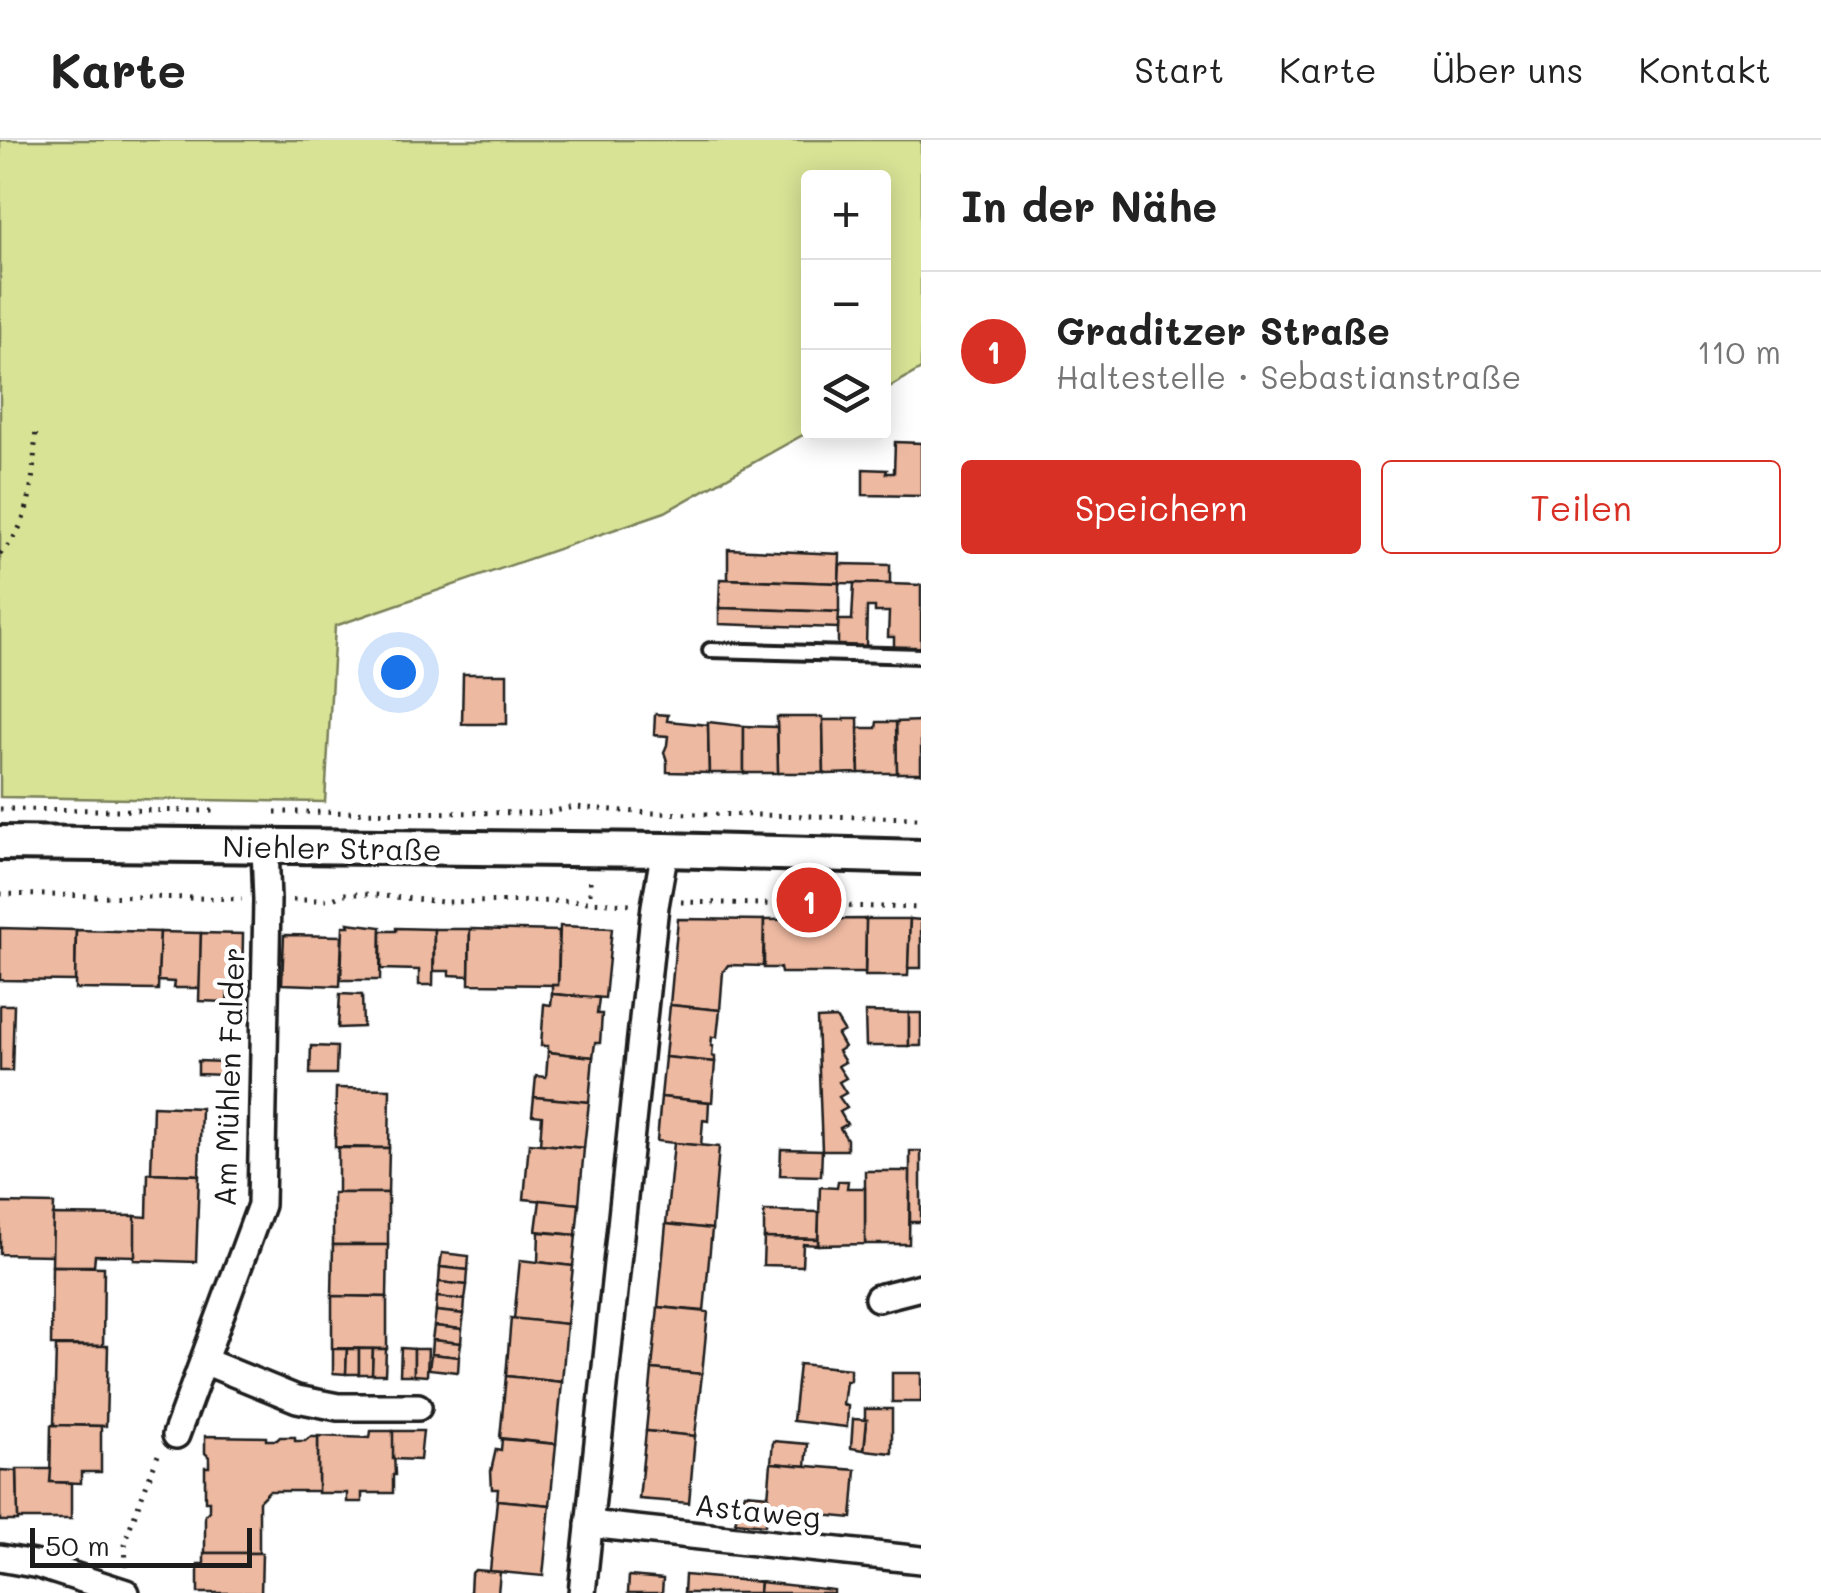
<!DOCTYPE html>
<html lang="de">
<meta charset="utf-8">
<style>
:root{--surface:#fff;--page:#f6f6f6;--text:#222;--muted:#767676;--line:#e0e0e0;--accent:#d93025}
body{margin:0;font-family:Mali,sans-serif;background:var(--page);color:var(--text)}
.controls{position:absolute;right:30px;top:30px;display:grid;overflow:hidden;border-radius:10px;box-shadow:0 5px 25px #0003}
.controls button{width:90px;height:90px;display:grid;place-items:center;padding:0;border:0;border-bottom:2px solid var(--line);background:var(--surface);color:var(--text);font:50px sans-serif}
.scale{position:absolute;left:30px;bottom:25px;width:222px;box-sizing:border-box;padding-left:10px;border:5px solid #1c1c1c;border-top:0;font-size:28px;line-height:35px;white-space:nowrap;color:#1c1c1c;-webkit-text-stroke:8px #fff;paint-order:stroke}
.you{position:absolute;left:398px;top:532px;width:35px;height:35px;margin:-25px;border:8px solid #fff;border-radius:50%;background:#1a73e8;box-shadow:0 0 0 15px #1a73e833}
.badge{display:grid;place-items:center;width:65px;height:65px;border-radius:50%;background:var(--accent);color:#fff;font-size:32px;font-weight:700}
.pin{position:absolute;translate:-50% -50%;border:5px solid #fff;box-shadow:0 2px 10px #0006}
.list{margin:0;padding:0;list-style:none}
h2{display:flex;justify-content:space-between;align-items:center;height:130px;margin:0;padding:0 40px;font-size:42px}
h2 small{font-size:32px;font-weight:400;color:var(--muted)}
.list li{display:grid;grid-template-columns:65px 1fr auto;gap:30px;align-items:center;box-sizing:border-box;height:160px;padding:0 40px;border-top:2px solid var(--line)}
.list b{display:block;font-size:38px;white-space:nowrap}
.list p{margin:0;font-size:32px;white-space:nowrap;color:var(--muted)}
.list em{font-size:32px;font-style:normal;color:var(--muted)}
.actions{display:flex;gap:20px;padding:30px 40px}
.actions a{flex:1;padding:22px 0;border:2px solid var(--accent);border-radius:10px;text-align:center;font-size:35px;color:var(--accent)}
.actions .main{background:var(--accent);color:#fff}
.icon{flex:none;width:55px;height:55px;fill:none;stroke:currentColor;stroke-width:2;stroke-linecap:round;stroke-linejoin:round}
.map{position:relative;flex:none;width:921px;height:1453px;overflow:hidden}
header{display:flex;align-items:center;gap:60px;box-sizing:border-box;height:140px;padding:0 50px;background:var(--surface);border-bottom:2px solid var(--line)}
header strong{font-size:48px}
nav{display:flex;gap:55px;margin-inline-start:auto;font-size:35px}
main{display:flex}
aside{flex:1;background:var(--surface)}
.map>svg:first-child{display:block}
.green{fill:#d8e396;stroke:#7a8059;stroke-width:2.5}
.building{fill:#eeb9a1;stroke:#1c1c1c;stroke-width:2.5}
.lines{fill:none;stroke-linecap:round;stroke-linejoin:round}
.service-casing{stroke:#1c1c1c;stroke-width:20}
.minor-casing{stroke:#1c1c1c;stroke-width:32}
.tertiary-casing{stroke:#1c1c1c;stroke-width:40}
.path{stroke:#1c1c1c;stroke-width:5;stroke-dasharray:2.5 8;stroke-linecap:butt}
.service{stroke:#fff;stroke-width:12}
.minor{stroke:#fff;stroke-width:25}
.tertiary{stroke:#fff;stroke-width:32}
.labels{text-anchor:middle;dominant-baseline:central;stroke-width:9;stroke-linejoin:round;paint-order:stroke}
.street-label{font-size:30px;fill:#1c1c1c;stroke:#fff}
</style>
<header>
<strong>Karte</strong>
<nav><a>Start</a><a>Karte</a><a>Über uns</a><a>Kontakt</a></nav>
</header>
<main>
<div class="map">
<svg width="921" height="1453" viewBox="0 0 921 1453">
<rect width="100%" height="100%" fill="#fff"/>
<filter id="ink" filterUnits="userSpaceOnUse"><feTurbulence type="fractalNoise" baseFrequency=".01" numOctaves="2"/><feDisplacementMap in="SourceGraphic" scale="20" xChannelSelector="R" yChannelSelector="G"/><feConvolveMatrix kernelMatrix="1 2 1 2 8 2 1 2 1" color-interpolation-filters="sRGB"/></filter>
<g filter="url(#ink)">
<polygon class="green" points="0,0 921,0 921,229 884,250 884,38 808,38 808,292 665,372 335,486 325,662 0,657"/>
<g class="building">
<polygon points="895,302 921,303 921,356 863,355 863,329 887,330 886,333 894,333"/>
<polygon points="728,409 840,414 839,443 728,439"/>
<polygon points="840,424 890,425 890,444 839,443"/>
<polygon points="720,439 839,443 839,472 719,468"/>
<polygon points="854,443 921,445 921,509 894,508 894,497 888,497 889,472 875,472 875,467 867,467 866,507 838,506 838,480 852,480"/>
<polygon points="719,468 839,472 838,488 719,484"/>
<polygon points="463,534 507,534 507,584 462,584"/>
<polygon points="655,574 668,575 667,581 708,585 709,633 667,632 667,621 664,612 667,605 668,596 654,595"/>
<polygon points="777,577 823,577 824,633 778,633"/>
<polygon points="844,578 858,578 859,633 827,634 824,633 823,580 844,580"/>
<polygon points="921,581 921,635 921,633 897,633 896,582"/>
<polygon points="708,582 744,586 744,633 709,633"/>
<polygon points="877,582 896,582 897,633 859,633 858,588 876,588"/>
<polygon points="744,586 777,587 778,633 744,633"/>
<polygon points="678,779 764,780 763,826 728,825 723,832 720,870 670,865"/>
<polygon points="866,779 910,779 908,836 865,836"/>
<polygon points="866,779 865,833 781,833 780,828 764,828 764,780"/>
<polygon points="910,779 921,780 921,828 908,828"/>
<polygon points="348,783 381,787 380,840 341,840 343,786 349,786"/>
<polygon points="560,786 612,788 605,858 552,854 552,845 558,845"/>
<polygon points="0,788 76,790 75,841 0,840"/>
<polygon points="396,788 434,789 433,845 419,845 419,830 381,829 381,791 396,791"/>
<polygon points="434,789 470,789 469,836 449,835 449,831 434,831"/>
<polygon points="470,789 559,791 558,845 469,844"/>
<polygon points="76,790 160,792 158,850 75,849"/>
<polygon points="160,792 201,793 200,848 173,848 174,842 158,841"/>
<polygon points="201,793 243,794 242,849 228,849 227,862 199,861"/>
<polygon points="284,795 342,796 340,846 282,844"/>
<polygon points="340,854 362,855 363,887 338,888"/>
<polygon points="552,854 599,858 597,874 602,874 600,903 595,903 593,917 548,912 548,906 541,906 544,864 551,865"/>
<polygon points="0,865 14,865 12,931 0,931"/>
<polygon points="670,865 720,870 717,897 712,897 711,906 713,906 712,916 715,917 715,922 665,917"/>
<polygon points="865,872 909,873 909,906 866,906"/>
<rect x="909" y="873" width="12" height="33"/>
<polygon points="836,878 844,891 837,895 844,907 838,911 845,922 838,926 846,938 839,942 846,953 839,957 847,968 840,972 847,984 840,988 847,999 847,1010 822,1010 817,879"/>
<polygon points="311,906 337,907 336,934 310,934"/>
<polygon points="548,912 593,917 589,962 534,957 536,936 546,937"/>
<polygon points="665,917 715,922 712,962 661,957"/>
<polygon points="198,921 225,922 225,935 198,934"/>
<polygon points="336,948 390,949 389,1008 335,1007"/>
<polygon points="534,957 589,962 584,1008 540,1004 542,976 532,975"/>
<polygon points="661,957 709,962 708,981 703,980 701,1006 657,1001"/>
<polygon points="153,966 201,968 199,1035 151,1033"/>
<polygon points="529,1003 584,1008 579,1064 524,1059"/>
<polygon points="674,1003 719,1007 712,1089 666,1084"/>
<polygon points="338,1008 389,1008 388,1053 338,1053"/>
<polygon points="781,1009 822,1010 821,1036 780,1035"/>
<rect x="910" y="1011" width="11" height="71"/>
<polygon points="865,1031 910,1031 909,1104 865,1104"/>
<polygon points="148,1033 199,1035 196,1122 134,1120 135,1076 147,1077"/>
<polygon points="838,1041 848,1041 847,1048 865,1048 865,1104 818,1105 820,1047 837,1048"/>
<rect x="333" y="1053" width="55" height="52"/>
<polygon points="540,1060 579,1064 576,1095 536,1091"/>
<polygon points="0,1063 54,1064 52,1115 0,1114"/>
<polygon points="764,1071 819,1072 818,1099 764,1098"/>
<polygon points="53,1075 135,1076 135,1116 95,1115 94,1126 52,1126"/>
<polygon points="666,1084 712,1089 704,1171 658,1167"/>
<polygon points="539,1092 576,1095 573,1126 538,1122"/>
<polygon points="764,1098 818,1099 818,1105 803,1104 802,1126 763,1125"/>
<polygon points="333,1105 388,1105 387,1157 332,1156"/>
<polygon points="442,1113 469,1116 468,1130 440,1127"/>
<polygon points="520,1120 573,1126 567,1184 514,1179"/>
<polygon points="52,1126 104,1127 103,1206 51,1205"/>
<polygon points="440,1127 468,1130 467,1145 439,1142"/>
<polygon points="439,1142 467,1145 465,1160 437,1157"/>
<polygon points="332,1156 387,1157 387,1209 332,1208"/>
<polygon points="437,1157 465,1160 464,1174 436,1171"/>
<polygon points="658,1167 708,1172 702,1234 652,1229"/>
<polygon points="436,1171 464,1174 462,1189 434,1186"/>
<polygon points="511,1178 567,1184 562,1242 506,1236"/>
<polygon points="434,1186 462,1189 461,1203 432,1200"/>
<polygon points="432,1200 461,1203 459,1217 431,1214"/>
<polygon points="56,1206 108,1206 106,1286 54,1285"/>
<polygon points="401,1208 414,1209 414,1235 400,1235"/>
<polygon points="333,1209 347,1209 346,1234 333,1233"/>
<polygon points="347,1209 359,1209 359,1234 346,1234"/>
<polygon points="359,1209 373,1209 372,1234 359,1234"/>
<polygon points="373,1209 386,1209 385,1234 372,1234"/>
<polygon points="414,1209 428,1209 427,1236 414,1235"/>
<polygon points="431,1214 459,1217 458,1232 429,1229"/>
<polygon points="799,1224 850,1229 850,1241 846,1241 843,1265 848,1266 847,1287 793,1281"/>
<polygon points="652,1229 702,1234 695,1296 646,1291"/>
<rect x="892" y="1233" width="29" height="29"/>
<polygon points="506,1236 562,1242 556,1304 500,1298"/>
<polygon points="865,1269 892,1269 892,1313 864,1310 867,1280 865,1280"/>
<polygon points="853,1279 867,1280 864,1310 851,1308"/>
<polygon points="51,1285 101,1286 101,1332 81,1332 81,1343 50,1342"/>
<polygon points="371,1291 393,1291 395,1335 393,1335 393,1353 362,1353 362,1362 347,1362 347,1353 318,1353 318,1296 370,1298"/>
<polygon points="393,1291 423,1291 420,1320 393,1319"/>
<polygon points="646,1291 695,1296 689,1363 639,1359"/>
<polygon points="205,1296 266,1297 266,1300 277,1300 280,1297 295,1297 295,1301 305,1301 310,1297 318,1297 318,1351 269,1351 259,1361 259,1413 205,1413 205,1375 209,1371 209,1361 205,1361 205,1327 209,1327 209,1317 205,1313"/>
<polygon points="502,1299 556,1304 550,1365 497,1360 498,1349 492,1349 491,1331 496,1309 501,1310"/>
<polygon points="773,1301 808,1304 806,1326 771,1323"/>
<polygon points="771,1323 856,1330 852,1378 767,1370"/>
<polygon points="17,1329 51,1329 50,1342 71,1343 71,1379 18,1379"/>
<polygon points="0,1330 17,1331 18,1381 0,1381"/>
<polygon points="745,1353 768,1355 765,1385 735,1382"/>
<polygon points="497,1360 550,1365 543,1436 490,1431"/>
<polygon points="204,1413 262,1413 261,1453 198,1453 198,1424 204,1424"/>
<polygon points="475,1430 500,1432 498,1453 470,1453 471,1434"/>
<polygon points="685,1435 760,1442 759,1453 684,1453"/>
<polygon points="629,1436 663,1439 662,1453 628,1453"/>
<polygon points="760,1442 834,1450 834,1453 759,1453"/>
</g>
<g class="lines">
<g class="service-casing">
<polyline id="service" points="710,510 921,516"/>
</g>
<g class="minor-casing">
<g id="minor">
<polyline points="878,1158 921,1147"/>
<polyline points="204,1221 297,1259 338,1267 418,1267"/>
<polyline points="176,1295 261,1065 267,760 265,707"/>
<polyline points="589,1384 921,1420"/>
<polyline points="0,1418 39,1425 126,1453"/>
<polyline points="582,1453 655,766 665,710"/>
</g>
</g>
<g class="tertiary-casing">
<polyline id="tertiary" points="0,703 665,710 921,717"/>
</g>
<g class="path">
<path d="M0,414c34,-31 33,-83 36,-126"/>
<polyline points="0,669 214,671"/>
<polyline points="275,672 544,673 575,667 649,673 921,678"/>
<polyline points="590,741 590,762"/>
<polyline points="0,754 242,759"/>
<polyline points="293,760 331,760 344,754 365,754 443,762 570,761 630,764"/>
<polyline points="681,762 921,768"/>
<polyline points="126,1427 125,1400 158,1315"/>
</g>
<use href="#service" class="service"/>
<use href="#minor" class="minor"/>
<use href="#tertiary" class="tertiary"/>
</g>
</g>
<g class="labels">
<g class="street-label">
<text transform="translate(332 707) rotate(1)">Niehler Straße</text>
<text transform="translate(228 937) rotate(-88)">Am Mühlen Falder</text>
<text transform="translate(758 1370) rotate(6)">Astaweg</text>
</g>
</g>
</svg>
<div class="controls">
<button>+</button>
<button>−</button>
<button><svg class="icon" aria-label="layers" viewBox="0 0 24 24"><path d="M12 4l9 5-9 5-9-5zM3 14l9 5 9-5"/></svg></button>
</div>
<div class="scale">50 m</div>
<div class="you"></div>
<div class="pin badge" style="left:809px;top:760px">1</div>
</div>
<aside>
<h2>In der Nähe<small></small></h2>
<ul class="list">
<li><span class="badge">1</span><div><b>Graditzer Straße</b><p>Haltestelle · Sebastianstraße</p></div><em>110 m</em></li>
</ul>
<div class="actions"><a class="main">Speichern</a><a>Teilen</a></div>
</aside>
</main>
